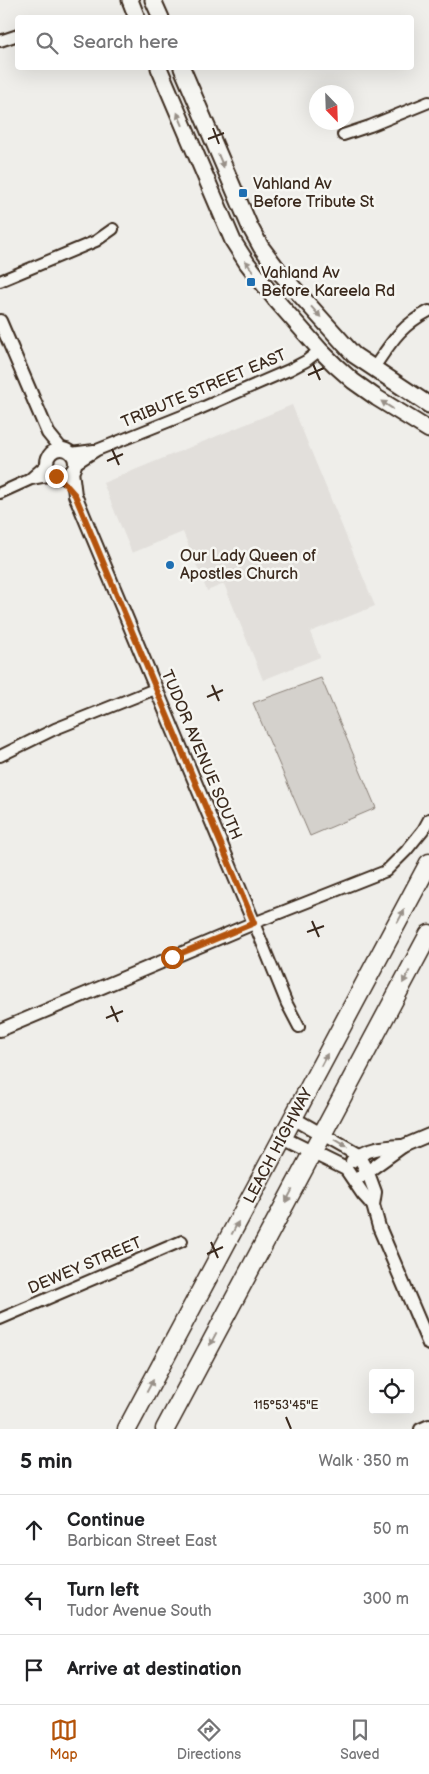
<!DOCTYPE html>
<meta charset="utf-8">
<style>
:root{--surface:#fff;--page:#f6f6f6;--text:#202124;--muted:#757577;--line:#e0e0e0;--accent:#b45309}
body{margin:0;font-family:"Balsamiq Sans",sans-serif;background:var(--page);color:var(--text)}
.controls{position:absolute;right:15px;bottom:15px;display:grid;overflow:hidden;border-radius:5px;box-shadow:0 5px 20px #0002}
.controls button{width:45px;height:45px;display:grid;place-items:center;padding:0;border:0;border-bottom:1px solid var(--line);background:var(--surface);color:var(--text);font:25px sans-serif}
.compass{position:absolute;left:309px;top:85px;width:45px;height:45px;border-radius:50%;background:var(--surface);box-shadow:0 5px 20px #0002;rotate:157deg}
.stop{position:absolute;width:15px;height:15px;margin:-11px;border:4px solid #b45309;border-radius:50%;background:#fff}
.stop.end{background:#b45309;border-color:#fff;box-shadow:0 1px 5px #0008}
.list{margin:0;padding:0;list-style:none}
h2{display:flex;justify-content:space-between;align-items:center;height:65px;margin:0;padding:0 20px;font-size:21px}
h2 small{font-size:16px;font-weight:400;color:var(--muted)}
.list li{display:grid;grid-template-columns:32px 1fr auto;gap:15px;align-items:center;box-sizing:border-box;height:70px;padding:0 20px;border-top:1px solid var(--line)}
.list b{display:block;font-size:19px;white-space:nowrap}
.list p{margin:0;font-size:16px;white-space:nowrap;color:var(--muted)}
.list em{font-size:16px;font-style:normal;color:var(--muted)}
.icon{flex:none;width:28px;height:28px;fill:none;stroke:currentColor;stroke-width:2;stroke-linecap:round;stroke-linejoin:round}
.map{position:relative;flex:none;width:429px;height:1429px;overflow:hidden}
.search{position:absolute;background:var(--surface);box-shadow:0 5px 20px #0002;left:15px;right:15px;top:15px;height:55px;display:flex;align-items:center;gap:12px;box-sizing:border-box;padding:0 18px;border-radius:5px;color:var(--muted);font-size:19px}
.sheet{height:275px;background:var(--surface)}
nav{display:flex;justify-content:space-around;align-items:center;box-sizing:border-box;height:70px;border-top:1px solid var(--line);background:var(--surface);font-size:14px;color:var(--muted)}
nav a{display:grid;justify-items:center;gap:2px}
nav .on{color:var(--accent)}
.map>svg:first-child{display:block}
.built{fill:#e2dfdb}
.green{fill:#d4d1cc;stroke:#887e75}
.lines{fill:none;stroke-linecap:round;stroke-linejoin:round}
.minor-casing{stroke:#3b2a1e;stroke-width:14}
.tertiary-casing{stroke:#3b2a1e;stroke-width:16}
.secondary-casing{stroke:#3b2a1e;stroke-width:19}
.trunk-casing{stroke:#3b2a1e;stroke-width:21}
.minor{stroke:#f6f6f2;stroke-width:10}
.tertiary{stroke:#f6f6f2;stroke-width:12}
.secondary{stroke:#f6f6f2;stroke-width:15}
.trunk{stroke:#f6f6f2;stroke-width:18}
.oneway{fill:#989088}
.route{stroke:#b45309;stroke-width:6}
.ticks{fill:none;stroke:#3b2a1e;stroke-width:2}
.poi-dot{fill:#1f6fb2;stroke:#f6f6f2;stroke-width:2}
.labels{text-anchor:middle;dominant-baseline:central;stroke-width:5;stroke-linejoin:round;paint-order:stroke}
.poi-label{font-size:16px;fill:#3b2a1e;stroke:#f6f6f2;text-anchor:start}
.street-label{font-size:16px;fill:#3b2a1e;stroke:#f6f6f2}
.ticks-label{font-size:12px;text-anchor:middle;fill:#3b2a1e;stroke:#f6f6f2;stroke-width:5;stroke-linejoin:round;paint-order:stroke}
</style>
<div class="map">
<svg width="429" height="1429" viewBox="0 0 429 1429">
<rect width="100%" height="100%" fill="#efeeea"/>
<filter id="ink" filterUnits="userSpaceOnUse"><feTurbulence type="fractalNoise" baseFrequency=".02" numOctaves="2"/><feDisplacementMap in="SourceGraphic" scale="10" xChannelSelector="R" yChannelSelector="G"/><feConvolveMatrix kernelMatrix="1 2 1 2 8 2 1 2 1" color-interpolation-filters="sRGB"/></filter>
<g filter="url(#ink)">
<polygon class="built" points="292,405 375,606 310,632 320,657 263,680 224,584 207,591 183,532 132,553 103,483"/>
<polygon class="green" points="321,678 376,808 310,836 253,703"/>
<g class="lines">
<g class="minor-casing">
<g id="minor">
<polyline points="0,41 18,35"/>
<polyline points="343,135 370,126 429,102"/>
<polyline points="0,281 96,241 113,229"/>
<path d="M373,369c18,-26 27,-43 56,-58"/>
<polyline points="71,453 94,450"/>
<polyline points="75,464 97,450 197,410 289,370 306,361 320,350"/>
<polyline points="31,478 47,464"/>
<polyline points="0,493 31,479 53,475"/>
<polyline points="0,756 55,729 155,689"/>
<polyline points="299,1027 287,1004 254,923 386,871 406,851 423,830 429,819"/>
<polyline points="0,1319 182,1241"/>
<polyline points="420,1429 429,1425"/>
</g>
</g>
<g class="tertiary-casing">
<g id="tertiary">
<polyline points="0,321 48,433 61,449"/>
<circle cx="61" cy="463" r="14"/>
<polyline points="0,1030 254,923 78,502 75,495 72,471"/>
<polyline points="293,1118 358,1155 368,1173 375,1192 373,1205 379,1227 429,1344"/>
<polyline points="283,1138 346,1169 363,1194 373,1205"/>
<path d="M352,1161c12,-13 35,-14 51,-15"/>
<polyline points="360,1177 403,1146 429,1135"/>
</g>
</g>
<g class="secondary-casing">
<g id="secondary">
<polyline points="130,0 137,18"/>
<polyline points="153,0 161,18"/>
<polyline points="159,68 233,241 247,263 275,299 320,350 335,365 353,381 377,398 429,430"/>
<polyline points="182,68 250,227 261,247 282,275 354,355 429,405"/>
</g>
</g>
<g class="trunk-casing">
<g id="trunk">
<path id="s1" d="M127,1429l302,-566"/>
<polyline points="165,1429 429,934"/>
</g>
</g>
<use href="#minor" class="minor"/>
<use href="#tertiary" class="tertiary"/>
<use href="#secondary" class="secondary"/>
<use href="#trunk" class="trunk"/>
</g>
<defs><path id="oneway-solid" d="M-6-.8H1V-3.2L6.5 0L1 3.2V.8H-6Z" transform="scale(1.25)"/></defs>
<g class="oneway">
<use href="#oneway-solid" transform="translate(180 119) rotate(-113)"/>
<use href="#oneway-solid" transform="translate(221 161) rotate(67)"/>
<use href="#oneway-solid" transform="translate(249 266) rotate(-126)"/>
<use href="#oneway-solid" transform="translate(316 312) rotate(48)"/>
<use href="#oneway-solid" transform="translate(387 405) rotate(-147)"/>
<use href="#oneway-solid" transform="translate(401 916) rotate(-62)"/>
<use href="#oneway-solid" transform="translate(406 977) rotate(118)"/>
<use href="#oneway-solid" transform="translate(324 1060) rotate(-62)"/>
<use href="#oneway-solid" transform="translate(340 1144) rotate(31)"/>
<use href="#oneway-solid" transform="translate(289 1196) rotate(118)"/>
<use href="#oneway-solid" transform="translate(235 1228) rotate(-62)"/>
<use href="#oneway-solid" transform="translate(213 1339) rotate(118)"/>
<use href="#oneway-solid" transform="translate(150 1386) rotate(-62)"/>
</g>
</g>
<g class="lines" filter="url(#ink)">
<polyline class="route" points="56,476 59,477 75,495 254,923 172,957"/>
</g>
<path class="ticks" d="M213,128l6,16M208,139l16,-6M313,364l7,16M308,375l16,-7M112,449l7,16M107,461l16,-7M212,685l7,16M207,697l16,-7M312,921l7,16M307,932l17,-6M111,1006l7,16M106,1018l17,-7M211,1242l7,16M207,1254l16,-7M286,1417l5,12"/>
<g class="poi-dot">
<rect x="238" y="188" width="10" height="10" rx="2.5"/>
<rect x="246" y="277" width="10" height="10" rx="2.5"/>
<circle cx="170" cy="565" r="5"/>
</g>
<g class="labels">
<g class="poi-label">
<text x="253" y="184">Vahland Av<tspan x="253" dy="18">Before Tribute St</tspan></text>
<text x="261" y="273">Vahland Av<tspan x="261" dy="18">Before Kareela Rd</tspan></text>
<text x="180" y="556">Our Lady Queen of<tspan x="180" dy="18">Apostles Church</tspan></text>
</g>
<g class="street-label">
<text transform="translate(204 389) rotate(-23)">TRIBUTE STREET EAST</text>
<text transform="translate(201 755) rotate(67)">TUDOR AVENUE SOUTH</text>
<text stroke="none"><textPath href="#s1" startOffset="321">LEACH HIGHWAY</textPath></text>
<text transform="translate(85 1266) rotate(-23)">DEWEY STREET</text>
</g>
</g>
<g class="ticks-label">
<text x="286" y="1409">115°53'45"E</text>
</g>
</svg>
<div class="controls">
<button><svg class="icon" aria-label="locate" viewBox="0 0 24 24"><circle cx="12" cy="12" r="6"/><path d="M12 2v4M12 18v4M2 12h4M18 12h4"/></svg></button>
</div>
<svg class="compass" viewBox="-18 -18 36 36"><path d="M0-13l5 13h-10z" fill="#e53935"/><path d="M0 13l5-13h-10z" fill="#757577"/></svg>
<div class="stop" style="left:172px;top:957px"></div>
<div class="stop end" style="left:56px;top:476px"></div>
<div class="search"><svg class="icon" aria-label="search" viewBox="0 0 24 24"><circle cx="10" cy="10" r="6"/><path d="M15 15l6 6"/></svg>Search here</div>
</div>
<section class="sheet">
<h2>5 min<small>Walk · 350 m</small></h2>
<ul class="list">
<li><svg class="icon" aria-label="ahead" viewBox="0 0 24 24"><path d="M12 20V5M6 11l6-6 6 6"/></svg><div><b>Continue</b><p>Barbican Street East</p></div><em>50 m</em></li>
<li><svg class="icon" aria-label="left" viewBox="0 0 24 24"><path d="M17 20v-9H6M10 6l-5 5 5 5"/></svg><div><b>Turn left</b><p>Tudor Avenue South</p></div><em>300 m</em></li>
<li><svg class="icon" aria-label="arrive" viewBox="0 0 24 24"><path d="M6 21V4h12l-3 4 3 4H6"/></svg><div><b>Arrive at destination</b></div></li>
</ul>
</section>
<nav>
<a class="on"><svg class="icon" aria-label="map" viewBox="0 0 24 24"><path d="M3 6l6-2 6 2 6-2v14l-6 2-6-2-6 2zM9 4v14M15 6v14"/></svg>Map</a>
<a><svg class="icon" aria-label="directions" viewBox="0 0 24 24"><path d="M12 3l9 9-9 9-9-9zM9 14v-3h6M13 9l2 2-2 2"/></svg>Directions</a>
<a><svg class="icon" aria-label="saved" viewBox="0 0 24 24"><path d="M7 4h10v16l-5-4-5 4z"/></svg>Saved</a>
</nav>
